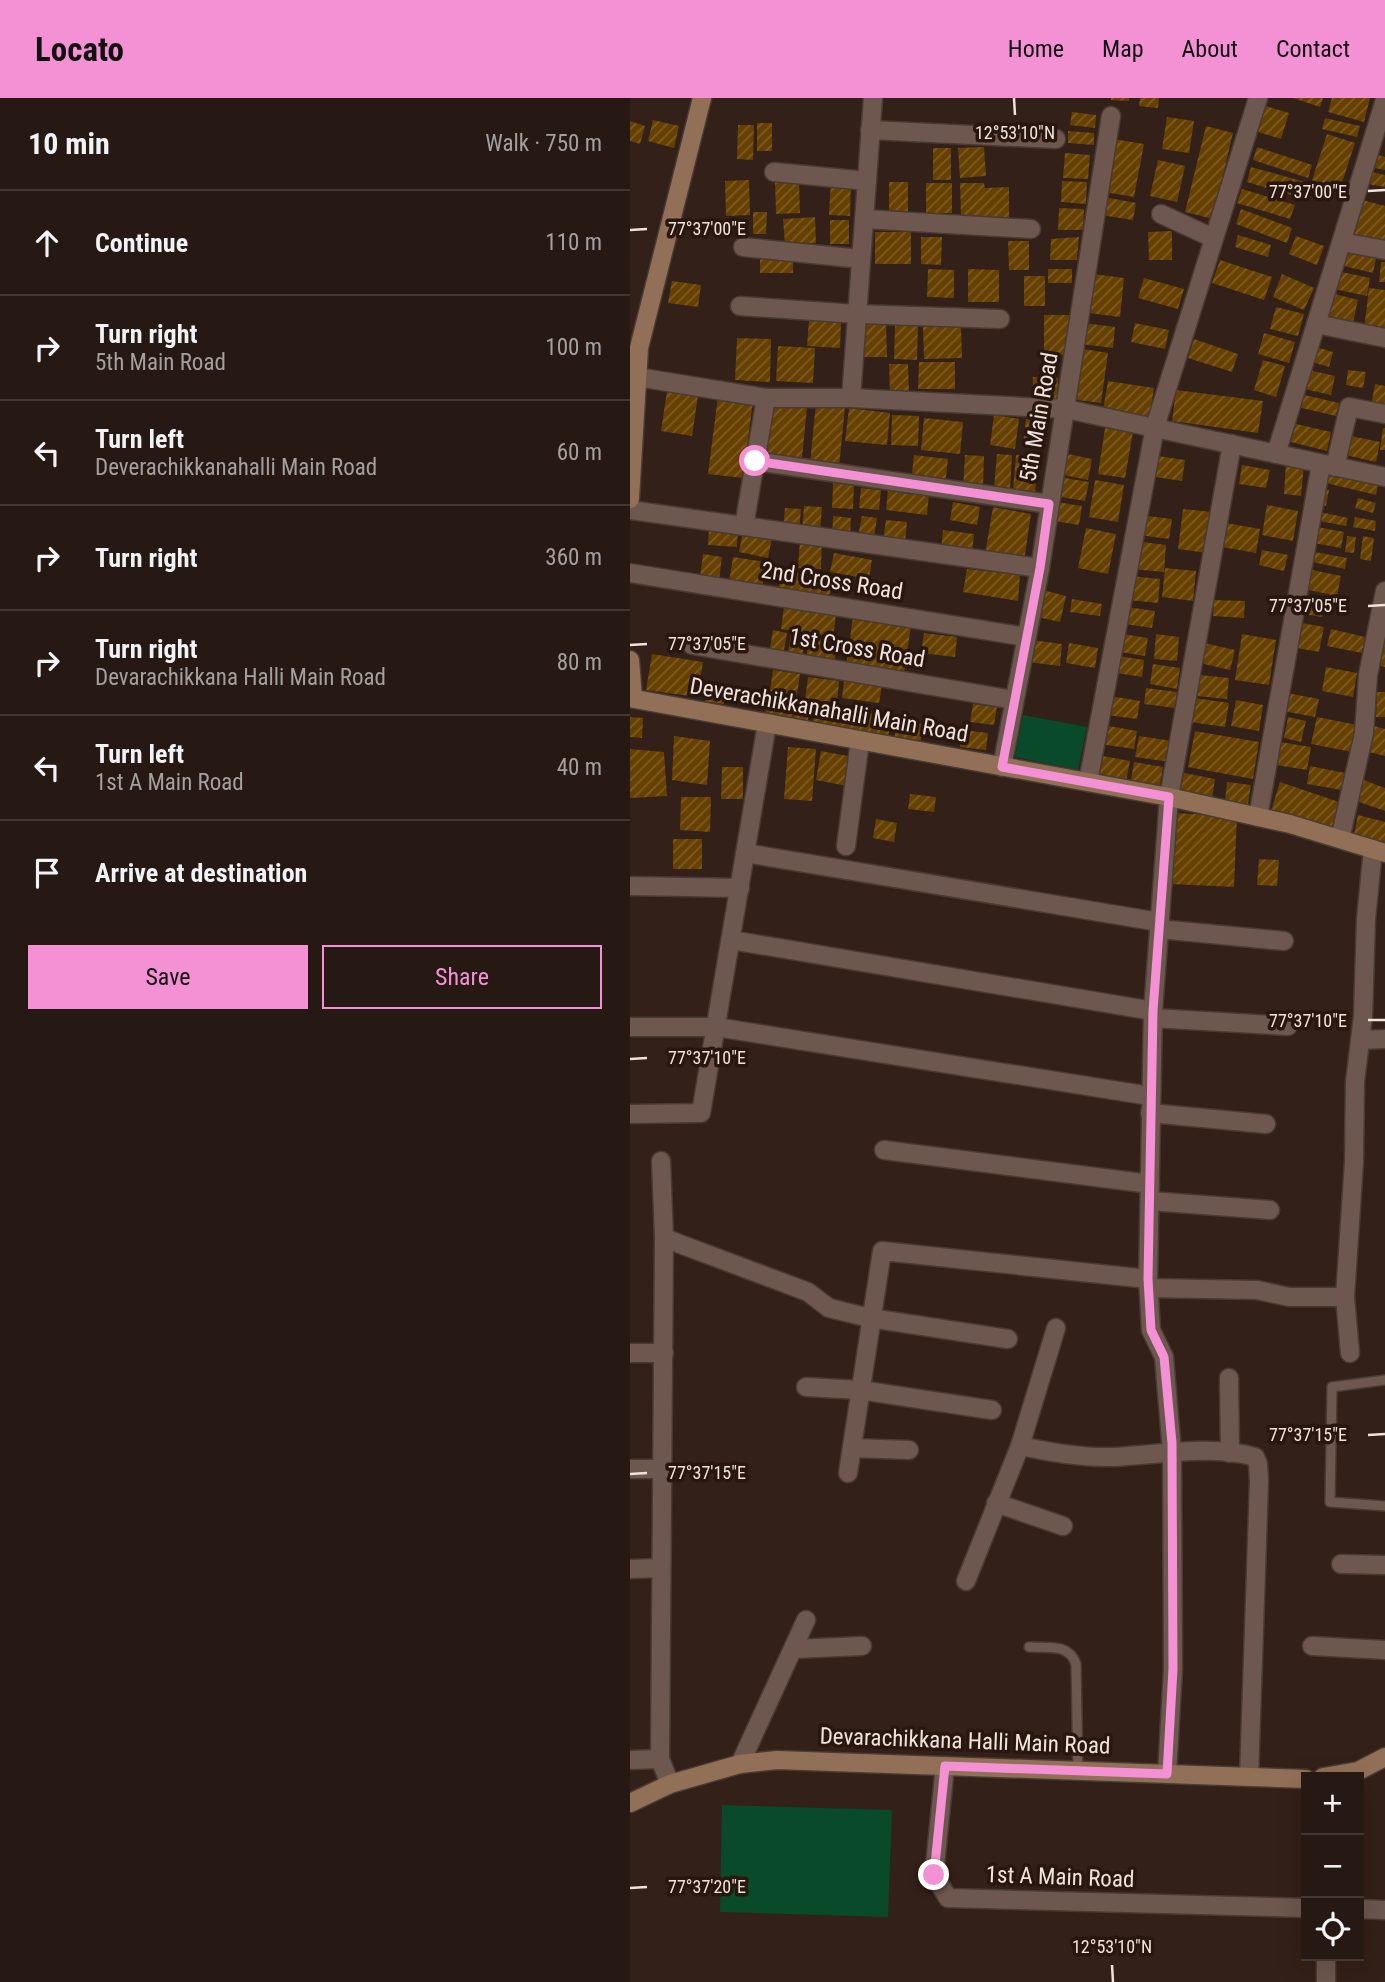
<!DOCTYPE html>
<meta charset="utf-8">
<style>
:root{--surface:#261812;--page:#322520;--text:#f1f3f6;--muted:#a4a09f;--line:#423732;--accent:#f491d4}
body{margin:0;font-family:"Roboto Condensed",sans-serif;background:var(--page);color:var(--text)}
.controls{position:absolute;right:21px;bottom:21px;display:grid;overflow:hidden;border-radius:0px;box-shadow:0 7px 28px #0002}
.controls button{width:63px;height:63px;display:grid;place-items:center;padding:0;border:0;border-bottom:2px solid var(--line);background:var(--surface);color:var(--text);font:35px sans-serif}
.stop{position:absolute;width:21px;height:21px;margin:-16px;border:5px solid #f491d4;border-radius:50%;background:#fff}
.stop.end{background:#f491d4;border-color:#fff;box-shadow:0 2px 7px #0008}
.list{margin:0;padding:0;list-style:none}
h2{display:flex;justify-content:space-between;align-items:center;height:91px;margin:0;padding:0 28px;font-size:30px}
h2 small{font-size:23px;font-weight:400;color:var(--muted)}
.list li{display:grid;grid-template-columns:46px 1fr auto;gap:21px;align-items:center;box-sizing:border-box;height:105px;padding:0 28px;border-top:2px solid var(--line)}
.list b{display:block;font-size:26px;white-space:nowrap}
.list p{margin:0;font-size:23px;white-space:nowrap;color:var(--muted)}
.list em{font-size:23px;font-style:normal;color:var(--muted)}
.actions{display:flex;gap:14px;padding:21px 28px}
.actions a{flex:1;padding:16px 0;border:2px solid var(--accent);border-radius:0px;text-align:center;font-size:24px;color:var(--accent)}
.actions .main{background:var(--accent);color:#111}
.icon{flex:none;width:38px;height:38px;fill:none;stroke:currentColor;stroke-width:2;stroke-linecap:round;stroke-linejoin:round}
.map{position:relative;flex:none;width:755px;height:1884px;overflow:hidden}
header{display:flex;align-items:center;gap:42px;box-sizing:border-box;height:98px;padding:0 35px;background:var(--accent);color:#111}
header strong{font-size:33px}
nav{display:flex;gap:38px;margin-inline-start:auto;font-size:24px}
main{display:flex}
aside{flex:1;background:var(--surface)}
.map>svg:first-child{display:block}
.green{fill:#084a29}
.building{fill:url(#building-hatch)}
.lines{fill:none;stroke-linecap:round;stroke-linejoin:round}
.lane-casing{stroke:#493a34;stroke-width:12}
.street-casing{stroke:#493a34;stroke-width:21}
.secondary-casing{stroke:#493a34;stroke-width:21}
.lane{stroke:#6d574e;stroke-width:9}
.street{stroke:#6d574e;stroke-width:18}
.secondary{stroke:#917057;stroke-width:18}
.route{stroke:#f491d4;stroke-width:9}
.ticks{fill:none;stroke:#f0e2dd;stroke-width:2.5}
.labels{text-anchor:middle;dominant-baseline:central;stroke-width:7;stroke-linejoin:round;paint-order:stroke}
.street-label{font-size:23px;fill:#f0e2dd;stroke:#29170f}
.ticks-label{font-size:18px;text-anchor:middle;fill:#f0e2dd;stroke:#29170f;stroke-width:7;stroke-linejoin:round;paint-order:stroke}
</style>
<header>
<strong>Locato</strong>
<nav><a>Home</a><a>Map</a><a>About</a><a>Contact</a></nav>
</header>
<main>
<aside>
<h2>10 min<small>Walk · 750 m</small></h2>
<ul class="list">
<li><svg class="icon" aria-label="ahead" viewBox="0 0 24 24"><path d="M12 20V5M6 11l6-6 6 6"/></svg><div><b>Continue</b></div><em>110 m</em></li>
<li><svg class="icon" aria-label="right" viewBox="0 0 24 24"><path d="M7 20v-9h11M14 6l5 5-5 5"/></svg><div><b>Turn right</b><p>5th Main Road</p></div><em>100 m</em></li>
<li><svg class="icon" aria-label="left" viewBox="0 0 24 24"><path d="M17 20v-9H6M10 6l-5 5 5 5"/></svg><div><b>Turn left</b><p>Deverachikkanahalli Main Road</p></div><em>60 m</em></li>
<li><svg class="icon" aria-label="right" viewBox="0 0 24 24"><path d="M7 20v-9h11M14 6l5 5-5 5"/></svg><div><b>Turn right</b></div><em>360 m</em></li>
<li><svg class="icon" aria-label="right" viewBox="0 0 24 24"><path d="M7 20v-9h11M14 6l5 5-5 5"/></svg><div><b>Turn right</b><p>Devarachikkana Halli Main Road</p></div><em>80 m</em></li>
<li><svg class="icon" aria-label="left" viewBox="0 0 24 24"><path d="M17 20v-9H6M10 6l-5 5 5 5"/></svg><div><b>Turn left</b><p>1st A Main Road</p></div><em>40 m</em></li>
<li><svg class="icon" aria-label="arrive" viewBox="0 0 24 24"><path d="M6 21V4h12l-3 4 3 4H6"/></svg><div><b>Arrive at destination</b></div></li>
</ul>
<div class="actions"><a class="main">Save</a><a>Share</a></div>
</aside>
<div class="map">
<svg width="755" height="1884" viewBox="0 0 755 1884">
<defs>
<pattern id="building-hatch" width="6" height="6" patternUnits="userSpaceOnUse" patternTransform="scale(1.75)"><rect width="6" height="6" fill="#664001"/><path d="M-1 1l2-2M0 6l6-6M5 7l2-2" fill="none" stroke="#7c5b26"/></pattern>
</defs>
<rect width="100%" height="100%" fill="#332018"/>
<g class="green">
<polygon points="393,617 457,629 448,672 385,659"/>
<polygon points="92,1707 262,1712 258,1819 90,1814"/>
</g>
<g class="building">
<polygon points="481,0 499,0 499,3 481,2"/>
<polygon points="510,0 529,0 528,10 509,8"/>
<polygon points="663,0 693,0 690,9"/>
<polygon points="702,0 740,0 734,24 698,14"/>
<polygon points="636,8 659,15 651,41 628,34"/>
<polygon points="442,14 466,17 465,30 440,27"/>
<polygon points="537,19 564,23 559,55 532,51"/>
<polygon points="695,20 730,28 727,39 692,31"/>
<polygon points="23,22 49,28 44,50 18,43"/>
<polygon points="0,23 15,28 10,46 0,43"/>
<rect x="127" y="25" width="15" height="28"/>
<polygon points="108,27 124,27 123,62 107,61"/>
<polygon points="576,28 603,35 583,121 555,114"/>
<polygon points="438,33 464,35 464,47 438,45"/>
<polygon points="697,36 725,45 709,94 681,85"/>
<polygon points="483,41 514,46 504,99 474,94"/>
<polygon points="354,49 356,78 330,80 328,50"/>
<polygon points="627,49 682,67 678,80 623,62"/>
<rect x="303" y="50" width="18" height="32"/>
<polygon points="435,55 460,57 458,81 433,80"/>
<polygon points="748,57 755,59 755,72 745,70"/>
<polygon points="528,62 555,68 547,104 520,98"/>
<polygon points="621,69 675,84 671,100 617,84"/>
<polygon points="741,74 755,77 755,89 738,86"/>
<polygon points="119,82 120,117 96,118 95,83"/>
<polygon points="201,82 221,83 220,118 199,117"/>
<polygon points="169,83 170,115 146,116 145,84"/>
<polygon points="432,83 457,84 456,106 431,104"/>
<rect x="259" y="84" width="19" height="34"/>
<rect x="296" y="85" width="26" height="30"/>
<polygon points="330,85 354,85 355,90 379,89 379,119 331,120"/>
<polygon points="612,91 665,107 660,121 607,105"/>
<polygon points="474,99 506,105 503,122 471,117"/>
<polygon points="729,101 755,108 755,145 721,137"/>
<polygon points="429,110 454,111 453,132 428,132"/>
<polygon points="611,111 662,130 657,145 606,126"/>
<polygon points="123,114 137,114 136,136 123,136"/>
<polygon points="185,119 186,145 155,147 153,121"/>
<rect x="200" y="122" width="19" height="24"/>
<polygon points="542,133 542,162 519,162 518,134"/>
<rect x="245" y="134" width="36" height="32"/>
<polygon points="608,137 641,147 638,159 605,149"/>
<polygon points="666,138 694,148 687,167 659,156"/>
<polygon points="291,139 312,139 311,167 291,166"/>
<polygon points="449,139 447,162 420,162 421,141"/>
<polygon points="378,143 399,143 399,172 379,172"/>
<polygon points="715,148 747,156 743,175 710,167"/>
<polygon points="163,154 163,175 130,175 130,155"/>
<polygon points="590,162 642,179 634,202 582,185"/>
<polygon points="751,164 755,164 755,184 749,184"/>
<polygon points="298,171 324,172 324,200 297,199"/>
<polygon points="338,171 369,172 369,204 338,204"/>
<rect x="418" y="171" width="24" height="14"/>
<polygon points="707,173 740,180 737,198 704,191"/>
<polygon points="463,176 494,180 490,219 458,215"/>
<polygon points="652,176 684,190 674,212 643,199"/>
<rect x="394" y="178" width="21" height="30"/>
<polygon points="514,180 554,191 548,211 508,200"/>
<polygon points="42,183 71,187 68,209 38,205"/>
<polygon points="739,190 755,192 755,234 734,231"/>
<polygon points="701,195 728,202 723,224 695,217"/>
<polygon points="646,209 674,216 668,238 640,231"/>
<rect x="414" y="217" width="28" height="40"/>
<polygon points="179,222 211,225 210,250 177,248"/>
<polygon points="231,225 256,225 257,259 232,259"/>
<polygon points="454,225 485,229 483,250 451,246"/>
<polygon points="505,225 539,232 535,251 501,244"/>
<polygon points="265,226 288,227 287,262 264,261"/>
<polygon points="331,227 332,260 294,261 293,229"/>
<polygon points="634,235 665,244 659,265 628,256"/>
<polygon points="107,240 141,241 140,284 105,282"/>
<polygon points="564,241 608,256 602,274 558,260"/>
<polygon points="148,248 185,250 183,285 146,283"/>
<polygon points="686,249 703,254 699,269 682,264"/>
<polygon points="454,251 478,255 471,305 447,302"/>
<polygon points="633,262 655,268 646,299 624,292"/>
<polygon points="289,264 325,264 325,291 288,291"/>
<polygon points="259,266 278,266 279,294 260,294"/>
<polygon points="674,271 705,278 701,297 670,290"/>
<polygon points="718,272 736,274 733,290 716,287"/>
<polygon points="403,279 428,280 427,308 402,307"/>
<polygon points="478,283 524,290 519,320 473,312"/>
<polygon points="745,286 755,288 755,311 741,308"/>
<polygon points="546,292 633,303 628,335 542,323"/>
<polygon points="37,293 68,298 62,338 31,333"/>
<polygon points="666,295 709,305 706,318 663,308"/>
<polygon points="88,298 123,303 113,380 78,376"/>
<polygon points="140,305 177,309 172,360 135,356"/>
<polygon points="186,305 215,309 209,369 180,366"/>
<polygon points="219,310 260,315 257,347 215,343"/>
<polygon points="262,317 289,318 288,348 261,347"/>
<polygon points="364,317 389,321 385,351 360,347"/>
<polygon points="294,320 333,324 330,356 291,352"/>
<polygon points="396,321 414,323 411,348 393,346"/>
<polygon points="662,325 701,334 697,353 657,343"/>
<polygon points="475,330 503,334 495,380 468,376"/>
<polygon points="753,330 755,330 755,352 750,352"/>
<polygon points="716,337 750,344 746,364 711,356"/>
<polygon points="433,355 462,361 458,382 429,376"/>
<polygon points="367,356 382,357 380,392 364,390"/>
<polygon points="284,357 318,361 315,388 281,384"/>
<polygon points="335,357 354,358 353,390 333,390"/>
<polygon points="386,357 408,359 405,395 383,393"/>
<polygon points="521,357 555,362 552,383 518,378"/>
<polygon points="656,365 674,366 671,398 654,396"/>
<polygon points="612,367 640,372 636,390 609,386"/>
<polygon points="699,371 749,383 746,397 696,385"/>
<polygon points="429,379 459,384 455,403 425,398"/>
<polygon points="465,382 494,387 488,424 459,419"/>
<polygon points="203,385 224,386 223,411 202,410"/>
<polygon points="231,390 251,392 249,412 229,410"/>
<polygon points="689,391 699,392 696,408 687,407"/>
<polygon points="258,392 299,396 297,417 256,412"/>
<polygon points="728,400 746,405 743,415 725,410"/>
<polygon points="323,404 350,409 347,427 320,422"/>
<polygon points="427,404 452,408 449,427 424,423"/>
<polygon points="637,407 668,413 663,443 632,437"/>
<polygon points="174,408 192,409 190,434 172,433"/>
<polygon points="363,409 401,416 394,463 355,456"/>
<polygon points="155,410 171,411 169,434 153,432"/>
<polygon points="553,411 582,414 577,455 548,451"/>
<polygon points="690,414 718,420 716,428 689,423"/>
<polygon points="510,417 542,421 539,441 508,437"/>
<polygon points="203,418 221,420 220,439 202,439"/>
<polygon points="232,418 247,420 244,440 228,438"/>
<polygon points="725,419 746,423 745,433 723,429"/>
<polygon points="256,422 277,424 275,445 253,442"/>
<polygon points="596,425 630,431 626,455 592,449"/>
<polygon points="79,429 108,431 107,449 78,447"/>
<polygon points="687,429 714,434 711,450 684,445"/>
<polygon points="456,430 486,436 478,476 448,470"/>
<polygon points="313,432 344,436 342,457 311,454"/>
<polygon points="113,434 142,440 138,460 109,454"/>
<polygon points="717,438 726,439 724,455 715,454"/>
<polygon points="733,438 744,440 741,463 730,461"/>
<polygon points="170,442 192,444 191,471 168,470"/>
<polygon points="505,443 536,447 534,474 501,471"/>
<polygon points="632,452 658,457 654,473 629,467"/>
<polygon points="685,454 717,460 715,471 683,464"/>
<polygon points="204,455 242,462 239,481 200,474"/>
<polygon points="73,456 92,459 89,482 70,479"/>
<polygon points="103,459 136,464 132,491 99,485"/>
<polygon points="535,470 566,473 563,503 532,499"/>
<polygon points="337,471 390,477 388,503 333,494"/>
<polygon points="678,471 711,478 707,498 674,491"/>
<polygon points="151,473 202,479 199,504 148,498"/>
<polygon points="501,478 530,481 528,505 498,502"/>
<polygon points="409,491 436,498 430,524 403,518"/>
<polygon points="671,496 695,500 692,519 668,515"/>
<polygon points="442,501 472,506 470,518 440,514"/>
<polygon points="584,502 615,503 614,520 583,518"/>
<polygon points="154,509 206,517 203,539 151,531"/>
<polygon points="497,509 525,513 522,530 495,526"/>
<polygon points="223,519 281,527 274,576 216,568"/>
<polygon points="666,524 694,529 689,554 661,549"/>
<polygon points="701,531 735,539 732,555 697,548"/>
<polygon points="143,532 157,535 153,558 139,556"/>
<polygon points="294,535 327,539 325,559 291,555"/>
<polygon points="161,536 175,538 172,562 157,560"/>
<polygon points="493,536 518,540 515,558 490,554"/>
<polygon points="526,536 549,539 547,563 524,561"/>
<polygon points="612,536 646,542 639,587 605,582"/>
<polygon points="179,539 207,543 204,566 176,563"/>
<polygon points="754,540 755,541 755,569 748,567"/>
<polygon points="401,542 432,546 430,568 398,564"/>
<polygon points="439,545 468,550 465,570 436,565"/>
<polygon points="574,545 605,552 600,572 570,565"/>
<polygon points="22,556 73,564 67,599 16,592"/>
<polygon points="489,558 514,562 512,579 487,575"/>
<polygon points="523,566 550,570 547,591 520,586"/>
<polygon points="696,569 727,575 723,599 692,593"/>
<polygon points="143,572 170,576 167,597 140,593"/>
<polygon points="570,577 599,580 597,601 567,598"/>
<polygon points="178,579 209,583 207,605 175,601"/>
<polygon points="214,583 252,588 249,605 212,600"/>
<polygon points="77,584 96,586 94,606 75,604"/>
<polygon points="516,590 547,594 545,610 514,606"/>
<polygon points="747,594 755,594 755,619 746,619"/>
<polygon points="657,595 689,601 685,619 653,613"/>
<polygon points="480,598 510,603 507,621 477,617"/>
<polygon points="564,600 599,605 595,629 560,624"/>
<polygon points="137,601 164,604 162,622 135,619"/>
<polygon points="606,602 633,607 629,633 601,628"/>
<polygon points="166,605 180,607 177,628 162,625"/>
<polygon points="343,606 367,609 364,627 340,624"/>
<polygon points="186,607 261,618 258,641 182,629"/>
<polygon points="0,619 13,620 12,640 0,639"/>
<polygon points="658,619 676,623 671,644 654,640"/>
<polygon points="687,619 727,627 722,654 681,646"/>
<polygon points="267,622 293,626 290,646 264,642"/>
<polygon points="741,627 755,631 755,658 735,653"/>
<polygon points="479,628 507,633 504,651 476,647"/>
<polygon points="332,632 358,635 356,652 330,649"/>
<polygon points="565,633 629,644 623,681 558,669"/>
<polygon points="44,638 80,643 77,687 42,682"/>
<polygon points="509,638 543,643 540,664 505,659"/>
<polygon points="650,644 681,649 677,672 646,667"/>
<polygon points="158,649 186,651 182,703 154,701"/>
<polygon points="0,651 34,654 37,698 0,700"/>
<polygon points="191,653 223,659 217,688 186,682"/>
<polygon points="473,658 500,663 495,689 468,684"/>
<polygon points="504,664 533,669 529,693 500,688"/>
<polygon points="680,668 715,675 712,692 677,686"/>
<polygon points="92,669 113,669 113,701 91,701"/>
<polygon points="554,675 585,681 582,701 550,695"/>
<polygon points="733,682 755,690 755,713 726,703"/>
<polygon points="597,684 621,687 618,706 595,703"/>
<polygon points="650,684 712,705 703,733 641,713"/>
<polygon points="280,696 306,699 304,714 278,711"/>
<polygon points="51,699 81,699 80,734 50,732"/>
<polygon points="544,715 607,718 604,789 541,786"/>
<polygon points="728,717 755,724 755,744 724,736"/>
<polygon points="246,721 267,725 264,744 243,740"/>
<rect x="43" y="741" width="29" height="30"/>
<polygon points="629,761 649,762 647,788 627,787"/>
</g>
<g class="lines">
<g class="lane-casing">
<g id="lane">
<polyline points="755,1282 702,1289 700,1404 755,1408"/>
<path d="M399,1549c19,1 40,-4 47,17l2,107"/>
</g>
</g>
<g class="street-casing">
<g id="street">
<polyline points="240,32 426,41"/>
<polyline points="144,74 237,83"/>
<polyline points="531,116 583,140"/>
<polyline points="234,121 401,131"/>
<polyline points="712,144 755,152"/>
<polyline points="113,149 231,161"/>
<polyline points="110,208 227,216 370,221"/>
<polyline points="686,226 755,240"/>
<polyline points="7,279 136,300 221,300 436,311 755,379"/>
<polyline points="221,300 243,0"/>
<polyline points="646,356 755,2"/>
<polyline points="125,363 419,406"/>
<polyline points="705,369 719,309 755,316"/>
<polyline points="0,412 410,470"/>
<polyline points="114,428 136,300"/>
<polyline points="0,475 396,539"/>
<polyline points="62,547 384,602"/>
<polyline points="372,669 410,470 481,18"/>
<polyline points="458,684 525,329 628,0"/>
<polyline points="628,719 691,366"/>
<polyline points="710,741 734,635 738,577 755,493"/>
<polyline points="216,748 230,643"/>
<polyline points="115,755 529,824"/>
<polyline points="0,788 110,790"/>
<polyline points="529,831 654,843"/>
<polyline points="101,842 523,913"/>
<polyline points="523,920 658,928"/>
<polyline points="0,929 86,929 520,998"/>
<polyline points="730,942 755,941"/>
<polyline points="520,1015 636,1026"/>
<polyline points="0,1016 71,1015 137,626"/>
<polyline points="254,1052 520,1086"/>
<polyline points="31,1063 34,1140 30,1661 40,1686"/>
<polyline points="520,1103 640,1112"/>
<polyline points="34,1140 178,1194 199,1210 240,1220 378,1241"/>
<polyline points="519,1190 627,1192 659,1199 715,1199 724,1064 725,984 733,918 736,821 743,751"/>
<polyline points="715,1199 720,1255"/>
<polyline points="0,1255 34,1255"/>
<polyline points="599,1280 600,1355"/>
<polyline points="176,1289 230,1292 362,1312"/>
<path d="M390,1348c30,6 62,12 93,11 44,-2 99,-13 142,0l3,7 1,17 -10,296"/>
<polyline points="222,1350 279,1352"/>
<polyline points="0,1371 32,1371"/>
<polyline points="218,1375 252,1153 518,1181"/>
<polyline points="366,1405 433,1428"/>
<polyline points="711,1466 755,1467"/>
<polyline points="0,1471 31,1470"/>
<polyline points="336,1483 390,1348 426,1230"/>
<polyline points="682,1548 755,1552"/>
<polyline points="164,1551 232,1548"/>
<polyline points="0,1662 30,1661"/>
<polyline points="110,1666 176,1522"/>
<polyline points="315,1668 304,1777 318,1800 676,1810"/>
<polyline points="537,1676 543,1571 542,1354 534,1259 521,1232 518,1181 523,913 539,699 602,346"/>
<polyline points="729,1811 755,1812"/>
<polyline points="696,1884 696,1858"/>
</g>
</g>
<g class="secondary-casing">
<g id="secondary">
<polyline points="0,401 9,250 72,0"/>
<polyline points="0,562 3,600"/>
<polyline points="0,600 539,699 660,726 755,755"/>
<polyline points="693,1679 728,1673 755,1659"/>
<polyline points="0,1705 40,1686 110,1666 147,1662 676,1681"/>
</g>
</g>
<use href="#lane" class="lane"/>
<use href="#street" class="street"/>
<use href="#secondary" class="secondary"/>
</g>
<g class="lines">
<polyline class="route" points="125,363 419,406 410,470 372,669 539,699 523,913 518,1181 521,1232 534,1259 542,1345 543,1571 537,1676 315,1668 304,1777"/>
</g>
<path class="ticks" d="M384,0l1,17M738,93l17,-1M0,132l17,-1M738,508l17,-1M0,547l17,-1M738,922h17M0,961l17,-1M738,1337l17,-1M0,1376l17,-1M0,1790l17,-1M482,1867l1,17"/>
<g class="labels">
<g class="street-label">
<text transform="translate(409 319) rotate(-80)">5th Main Road</text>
<text transform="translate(202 483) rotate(9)">2nd Cross Road</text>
<text transform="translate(227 550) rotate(10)">1st Cross Road</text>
<text transform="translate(199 612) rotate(10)">Deverachikkanahalli Main Road</text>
<text transform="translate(335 1643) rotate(2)">Devarachikkana Halli Main Road</text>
<text transform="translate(430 1779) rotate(2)">1st A Main Road</text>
</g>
</g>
<g class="ticks-label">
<text x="385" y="41">12°53'10"N</text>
<text x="678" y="100">77°37'00"E</text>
<text x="77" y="137">77°37'00"E</text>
<text x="678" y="514">77°37'05"E</text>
<text x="77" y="552">77°37'05"E</text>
<text x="678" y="929">77°37'10"E</text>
<text x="77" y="966">77°37'10"E</text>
<text x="678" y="1343">77°37'15"E</text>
<text x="77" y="1381">77°37'15"E</text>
<text x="77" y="1795">77°37'20"E</text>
<text x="482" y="1855">12°53'10"N</text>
</g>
</svg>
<div class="controls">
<button>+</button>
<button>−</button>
<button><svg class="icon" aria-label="locate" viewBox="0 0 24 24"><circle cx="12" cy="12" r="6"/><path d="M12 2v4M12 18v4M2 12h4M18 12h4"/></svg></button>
</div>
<div class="stop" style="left:125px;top:363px"></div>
<div class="stop end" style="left:304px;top:1777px"></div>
</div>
</main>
